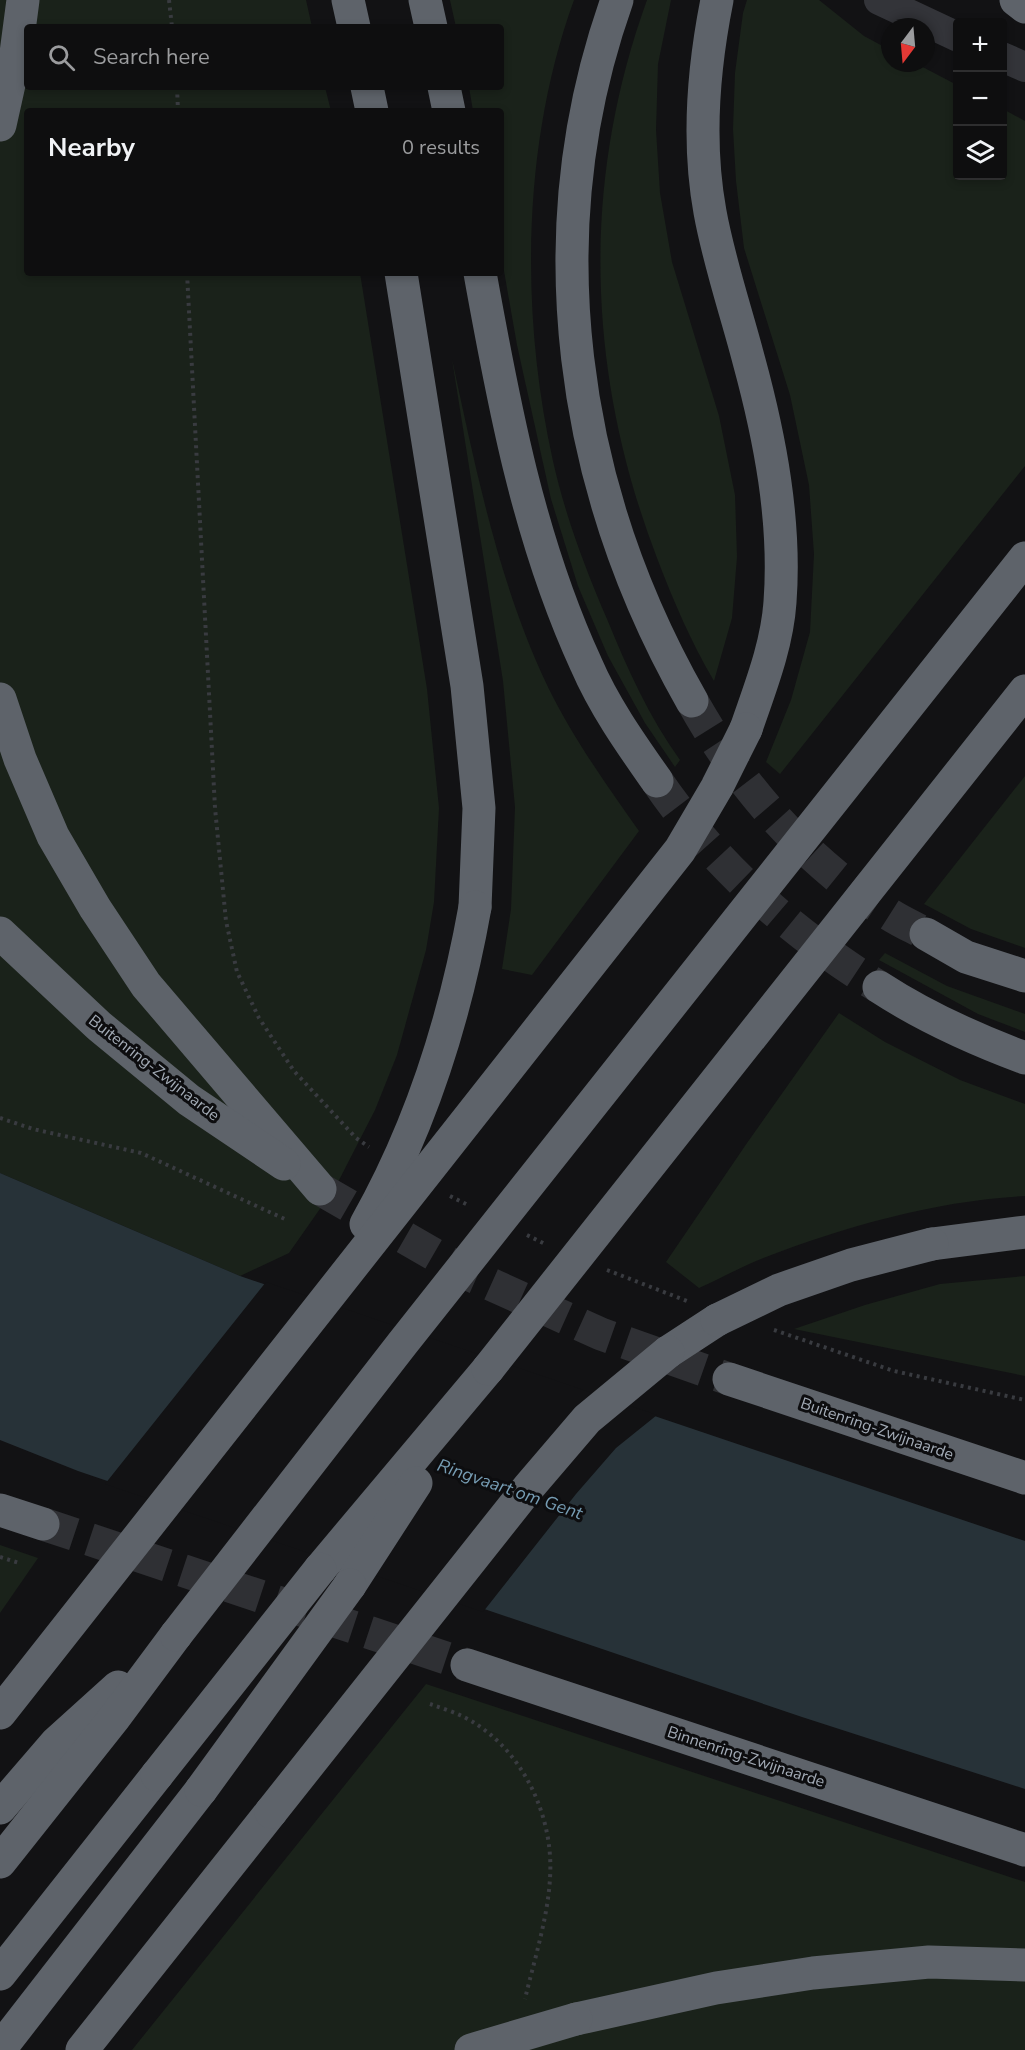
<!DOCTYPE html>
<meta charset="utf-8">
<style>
:root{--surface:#0e0e0f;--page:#1c1c1d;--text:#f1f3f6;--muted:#9b9c9e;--line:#2e2e2f}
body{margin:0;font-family:"Nunito Sans",sans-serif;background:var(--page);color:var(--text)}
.controls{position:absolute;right:18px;top:18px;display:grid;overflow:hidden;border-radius:6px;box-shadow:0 3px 9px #0003}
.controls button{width:54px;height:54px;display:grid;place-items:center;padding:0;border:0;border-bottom:2px solid var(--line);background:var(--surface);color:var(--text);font:30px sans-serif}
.compass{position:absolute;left:881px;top:18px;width:54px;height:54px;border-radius:50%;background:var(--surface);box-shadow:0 3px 9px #0003;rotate:196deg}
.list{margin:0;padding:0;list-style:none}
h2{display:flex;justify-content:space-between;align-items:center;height:78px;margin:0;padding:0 24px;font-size:26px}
h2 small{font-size:20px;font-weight:400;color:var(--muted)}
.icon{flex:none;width:33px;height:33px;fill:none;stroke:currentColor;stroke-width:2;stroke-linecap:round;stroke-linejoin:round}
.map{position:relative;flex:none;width:1025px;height:2050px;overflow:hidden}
.search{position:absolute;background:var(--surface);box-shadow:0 3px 9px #0003;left:24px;top:24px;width:480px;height:66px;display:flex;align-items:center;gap:15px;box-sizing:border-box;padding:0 21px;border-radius:6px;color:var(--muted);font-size:22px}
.panel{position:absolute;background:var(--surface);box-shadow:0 3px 9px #0003;left:24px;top:108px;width:480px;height:168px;border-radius:6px}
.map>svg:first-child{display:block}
.green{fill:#1a221a}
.water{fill:#273238}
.pier{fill:#121214}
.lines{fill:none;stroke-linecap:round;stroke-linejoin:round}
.highway-tunnel{stroke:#2f3034;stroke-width:33;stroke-dasharray:33 16;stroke-linecap:butt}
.path{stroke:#393b40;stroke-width:4;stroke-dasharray:3 4.5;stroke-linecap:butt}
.minor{stroke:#333439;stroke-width:30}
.highway{stroke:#5e636a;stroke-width:33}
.highway-bridge{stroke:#5e636a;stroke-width:33}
.labels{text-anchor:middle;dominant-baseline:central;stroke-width:6;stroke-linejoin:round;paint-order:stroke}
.street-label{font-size:16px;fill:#a2aab5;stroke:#0d0d0f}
.water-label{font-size:18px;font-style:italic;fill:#769cb3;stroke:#0d0d0f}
</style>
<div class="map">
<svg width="1025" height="2050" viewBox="0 0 1025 2050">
<rect width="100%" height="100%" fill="#121214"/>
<g class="green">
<polygon points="0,0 306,0 312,27 27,27 27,87 325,87 331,111 27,111 27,273 360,273 427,689 439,808 434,902 426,950 397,1055 375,1110 336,1186 289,1253 240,1276 0,1173"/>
<path d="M450,0h124c-52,143 -54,313 -21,461 12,54 32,107 54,158 20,49 42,98 73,141l-5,7 -30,-44 -37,-67 -30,-70 -27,-87 -34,-154 -16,-91v-143h-28l-4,-24h32v-60h-45z"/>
<path d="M647,0h24l-13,64 -2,66 4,63 12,69 47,154 16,79 2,62 -5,61 -18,63c-23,-39 -41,-81 -57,-123 -70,-183 -77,-373 -10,-558z"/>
<polygon points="747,0 819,0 864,36 890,50 890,63 915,63 957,85 958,176 1002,176 1003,109 1025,121 1025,466 780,774 766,762 791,700 810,632 814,554 809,485 790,395 744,248 736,181 733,129 735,73 743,13"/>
<path d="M452,359c24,111 46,222 95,326 25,52 59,99 92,146l-107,144 -30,-6 9,-60 4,-102 -12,-126z"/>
<polygon points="1025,776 1025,948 971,929 924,904"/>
<polygon points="885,953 947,986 1025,1014 1025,1032 978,1014 879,960"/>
<path d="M839,1013l46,29 75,38 65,24v92c-85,4 -180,30 -259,61 -23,9 -45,21 -67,31l-33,-26 81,-119z"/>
<polygon points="1025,1276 1025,1376 794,1329 865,1305 940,1284"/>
<polygon points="0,1545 38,1558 0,1613"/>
<polygon points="426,1684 1025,1882 1025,2050 132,2050"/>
</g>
<polygon class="water" points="0,1173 240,1276 1025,1541 1025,1789 802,1717 78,1471 0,1440"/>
<polygon class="pier" points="266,1282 657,1415 616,1448 576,1494 483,1612 105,1484"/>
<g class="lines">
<g class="highway-tunnel">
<path d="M692,701c47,84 112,159 194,211 13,9 27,15 40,22"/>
<path d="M657,781c57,84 136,153 222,206"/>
<polyline points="320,1189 468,1274 601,1334 729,1379"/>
<polyline points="43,1524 467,1665"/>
</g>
<g class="path">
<polyline points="169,0 172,27"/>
<polyline points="177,87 178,111"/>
<polyline points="187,273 215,808 226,921 237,972 259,1018 294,1071 356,1138 369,1147"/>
<polyline points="0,1118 33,1129 141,1153 287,1220"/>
<polyline points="450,1196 470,1206"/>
<polyline points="527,1235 545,1244"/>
<polyline points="607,1270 687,1301"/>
<polyline points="774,1330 894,1371 1025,1400"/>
<polyline points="0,1557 19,1563"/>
<path d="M430,1704c15,5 33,11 46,20 50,32 78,96 74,154 -2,39 -16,83 -25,121"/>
</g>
<g class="minor">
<polyline points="879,0 958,37"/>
<polyline points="1002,57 1025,67"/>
</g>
<g class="highway">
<polyline points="348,0 354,27"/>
<polyline points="425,0 431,27"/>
<path d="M617,0c-83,234 -47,487 75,701"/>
<path d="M717,0c-14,70 -20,141 -7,212 9,50 26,99 39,149 21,77 37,160 31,241 -3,44 -20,86 -34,127"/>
<polyline points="1016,0 1025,7"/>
<polyline points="367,87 372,111"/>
<polyline points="444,87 449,111"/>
<polyline points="0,125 16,53 23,0"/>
<polyline points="401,273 467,686 479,808 475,907"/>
<path d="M480,273c24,133 49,267 106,391 18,42 45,80 71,117"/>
<polyline points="0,699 20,759 53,836 95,908 146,985 320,1189"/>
<polyline points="0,933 99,1026 189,1100 284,1164"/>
<polyline points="926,934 966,957 1025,976"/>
<path d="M879,987c46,30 95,52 146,71"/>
<polyline points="932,1244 1025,1232"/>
<polyline points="668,1352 717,1320"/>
<polyline points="729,1379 1025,1478"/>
<polyline points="0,1510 43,1524"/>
<polyline points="320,1569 488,1369"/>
<polyline points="350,1585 416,1483"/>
<polyline points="467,1665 1025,1850"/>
<polyline points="0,1808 56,1743 118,1687"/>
<polyline points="0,1862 115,1717 176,1635"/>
<polyline points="0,1974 157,1775"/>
<polyline points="576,2019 716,1988 813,1973 929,1962 1025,1965"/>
<polyline points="0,2049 201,1790"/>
<polyline points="82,2050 271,1812"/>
</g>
<g class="highway-bridge">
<path d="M366,1224c56,-99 89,-205 109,-317"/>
<polyline points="717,1320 779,1290 851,1265 932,1244"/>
<polyline points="488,1369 1025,691"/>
<polyline points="176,1635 402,1344 1025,558"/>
<polyline points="0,1713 680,850 717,787 746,729"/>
<polyline points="157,1775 320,1569"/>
<polyline points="201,1790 350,1585"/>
<polyline points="271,1812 528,1488 587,1419 668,1352"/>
<polyline points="471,2050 576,2019"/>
</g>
</g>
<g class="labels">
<g class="street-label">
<text transform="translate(154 1068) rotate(38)">Buitenring-Zwijnaarde</text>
<text transform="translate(877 1429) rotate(19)">Buitenring-Zwijnaarde</text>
<text transform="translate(746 1757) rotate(18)">Binnenring-Zwijnaarde</text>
</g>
<g class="water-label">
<text transform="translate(510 1489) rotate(19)">Ringvaart om Gent</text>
</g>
</g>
</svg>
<div class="controls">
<button>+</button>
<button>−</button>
<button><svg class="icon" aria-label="layers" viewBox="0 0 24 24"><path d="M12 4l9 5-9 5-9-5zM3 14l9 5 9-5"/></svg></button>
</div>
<svg class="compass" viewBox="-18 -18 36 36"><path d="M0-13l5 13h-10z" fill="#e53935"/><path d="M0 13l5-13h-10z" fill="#9b9c9e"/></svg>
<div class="search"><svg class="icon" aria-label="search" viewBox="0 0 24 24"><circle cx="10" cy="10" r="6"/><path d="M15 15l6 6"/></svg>Search here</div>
<section class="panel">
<h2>Nearby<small>0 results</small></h2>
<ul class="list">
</ul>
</section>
</div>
